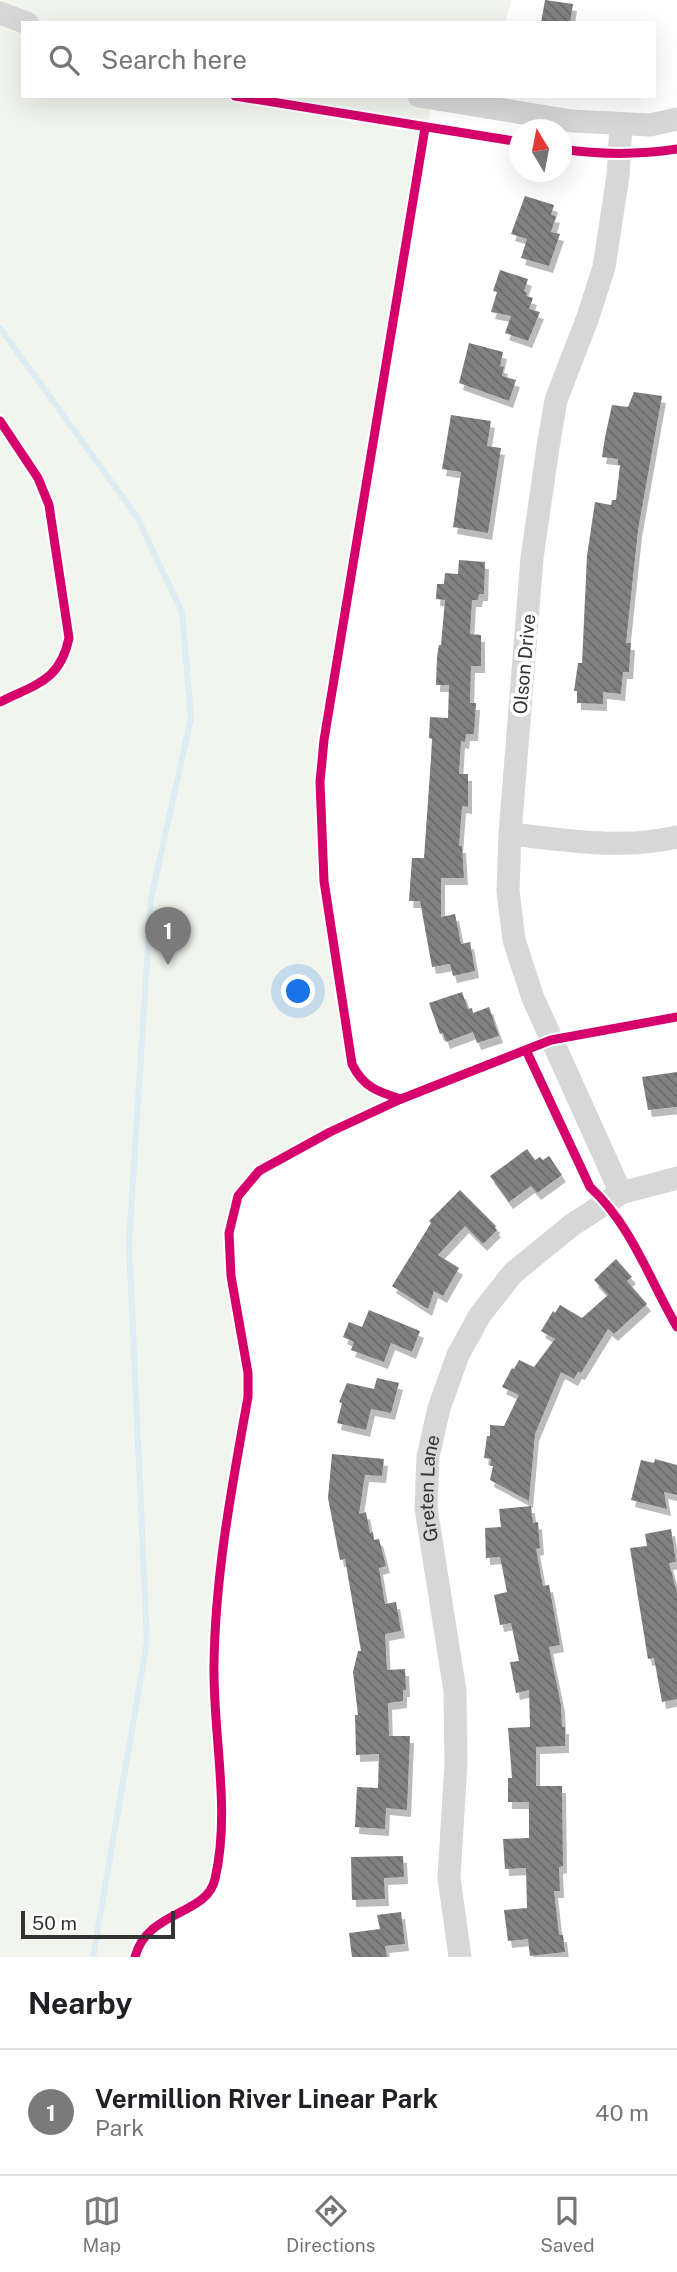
<!DOCTYPE html>
<style>
:root{--surface:#fff;--page:#f6f6f6;--text:#202124;--muted:#757577;--line:#e0e0e0;--accent:#7a7a7a}
body{margin:0;font-family:"Public Sans",sans-serif;background:var(--page);color:var(--text)}
.compass{position:absolute;left:509px;top:119px;width:63px;height:63px;border-radius:50%;background:var(--surface);box-shadow:0 7px 28px #0002;rotate:350deg}
.scale{position:absolute;left:21px;bottom:18px;width:154px;box-sizing:border-box;padding-left:7px;border:4px solid #333;border-top:0;font-size:19px;line-height:24px;white-space:nowrap;color:#333;-webkit-text-stroke:5px #fff;paint-order:stroke}
.you{position:absolute;left:299px;top:992px;width:24px;height:24px;margin:-18px;border:5px solid #fff;border-radius:50%;background:#1a73e8;box-shadow:0 0 0 10px #1a73e833}
.badge{display:grid;place-items:center;width:46px;height:46px;border-radius:50%;background:var(--accent);color:#fff;font-size:23px;font-weight:700}
.pin{position:absolute;translate:-50% -58px;filter:drop-shadow(0 2px 4px #0008)}
.pin::after{content:'';position:absolute;top:37px;width:24px;height:21px;background:inherit;clip-path:polygon(0 0,100% 0,50% 100%)}
.list{margin:0;padding:0;list-style:none}
h2{display:flex;justify-content:space-between;align-items:center;height:91px;margin:0;padding:0 28px;font-size:30px}
h2 small{font-size:23px;font-weight:400;color:var(--muted)}
.list li{display:grid;grid-template-columns:46px 1fr auto;gap:21px;align-items:center;box-sizing:border-box;height:126px;padding:0 28px;border-top:2px solid var(--line)}
.list b{display:block;font-size:26px;white-space:nowrap}
.list p{margin:0;font-size:23px;white-space:nowrap;color:var(--muted)}
.list em{font-size:23px;font-style:normal;color:var(--muted)}
.icon{flex:none;width:38px;height:38px;fill:none;stroke:currentColor;stroke-width:2;stroke-linecap:round;stroke-linejoin:round}
.map{position:relative;flex:none;width:677px;height:1957px;overflow:hidden}
.search{position:absolute;background:var(--surface);box-shadow:0 7px 28px #0002;left:21px;right:21px;top:21px;height:77px;display:flex;align-items:center;gap:18px;box-sizing:border-box;padding:0 24px;border-radius:0px;color:var(--muted);font-size:26px}
.sheet{height:217px;background:var(--surface)}
nav{display:flex;justify-content:space-around;align-items:center;box-sizing:border-box;height:98px;border-top:2px solid var(--line);background:var(--surface);font-size:19px;color:var(--muted)}
nav a{display:grid;justify-items:center;gap:4px}
nav .on{color:var(--accent)}
.map>svg:first-child{display:block}
.park{fill:#f1f5ed}
.lines{fill:none;stroke-linecap:round;stroke-linejoin:round}
.stream{stroke:#ddebf3;stroke-width:6}
.building{fill:url(#building-back-hatch);filter:url(#shadow)}
.minor{stroke:#d7d7d7;stroke-width:23}
.cycleway-casing{stroke:#fff;stroke-width:13}
.cycleway{stroke:#d6006c;stroke-width:9}
.labels{text-anchor:middle;dominant-baseline:central;stroke-width:7;stroke-linejoin:round;paint-order:stroke}
.street-label{font-size:19px;fill:#333;stroke:#fff}
</style>
<div class="map">
<svg width="677" height="1957" viewBox="0 0 677 1957">
<defs>
<pattern id="building-back-hatch" width="6" height="6" patternUnits="userSpaceOnUse" patternTransform="scale(1.75)"><rect width="6" height="6" fill="#818181"/><path d="M-1 5l2 2M0 0l6 6M5-1l2 2" fill="none" stroke="#6a6a6a"/></pattern>
<filter id="shadow"><feDropShadow dx="4" dy="7" stdDeviation="0" flood-color="#0004"/></filter>
</defs>
<rect width="100%" height="100%" fill="#fff"/>
<path class="park" d="M0,0h511l-6,23h-482v73h465l-56,3 -108,641 -4,42 4,99 28,183c11,22 26,28 49,35l-71,33 -71,39 -21,25 -9,37 2,43 17,97v24c-16,89 -33,178 -34,269 -1,70 17,144 1,213 -8,37 -68,31 -80,78h-135z"/>
<g class="lines">
<polyline class="stream" points="0,328 137,517 182,612 191,718 151,899 129,1243 147,1642 93,1957"/>
</g>
<g class="building">
<polygon points="545,0 573,4 570,23 541,23"/>
<polygon points="525,196 554,205 551,215 556,216 551,232 560,234 549,266 521,258 527,239 511,234"/>
<polygon points="500,270 528,279 524,291 527,293 526,296 533,298 529,309 540,312 528,341 505,333 511,316 491,312 497,292 493,291"/>
<polygon points="469,343 503,352 500,366 504,367 502,376 516,380 509,401 459,383"/>
<polygon points="634,392 662,396 638,530 626,643 631,643 629,672 623,672 621,694 603,692 603,704 577,703 577,691 574,691 578,663 582,663 587,556 595,502 611,505 612,500 616,500 620,465 618,465 618,459 602,457 605,437 612,405 628,407"/>
<polygon points="451,415 491,421 487,446 501,448 488,533 453,527 461,472 442,469"/>
<polygon points="459,560 485,562 484,594 479,594 478,600 472,600 470,634 481,635 481,666 471,666 470,703 476,703 474,734 466,734 465,742 461,741 459,774 468,774 468,807 462,806 459,846 462,846 464,878 441,878 441,917 455,914 461,944 470,942 475,971 453,976 450,964 432,967 420,901 409,901 412,858 424,858 431,758 432,739 429,738 430,717 448,718 449,685 436,685 437,657 439,645 441,645 445,600 436,599 437,584 444,584 445,573 458,574"/>
<polygon points="462,992 468,1009 472,1008 473,1013 489,1007 499,1036 477,1043 473,1032 446,1042 443,1033 440,1034 429,1003"/>
<polygon points="677,1072 677,1107 648,1110 642,1077"/>
<polygon points="527,1149 535,1160 540,1157 543,1160 549,1156 562,1175 537,1193 531,1186 509,1202 490,1176"/>
<polygon points="460,1190 496,1226 495,1228 497,1230 483,1244 465,1226 438,1255 459,1268 443,1296 434,1291 428,1309 392,1286 431,1223 429,1221"/>
<polygon points="616,1259 632,1277 627,1281 647,1304 614,1334 608,1329 581,1373 578,1372 574,1379 561,1372 535,1434 529,1501 490,1480 493,1466 490,1466 491,1459 484,1458 487,1436 490,1436 490,1425 504,1426 519,1395 502,1387 512,1368 514,1369 519,1360 534,1367 555,1339 541,1331 553,1311 555,1313 560,1305 582,1318 608,1295 594,1280"/>
<polygon points="369,1310 420,1331 412,1352 391,1343 384,1362 351,1350 354,1342 343,1337 349,1322 362,1327"/>
<polygon points="377,1378 399,1383 391,1413 371,1409 366,1430 337,1423 342,1403 339,1402 347,1383 374,1389"/>
<polygon points="332,1454 384,1459 382,1476 365,1475 359,1514 366,1512 370,1533 373,1532 374,1540 379,1539 386,1566 379,1568 385,1604 396,1602 401,1631 385,1634 387,1670 405,1669 406,1690 403,1690 403,1701 388,1703 389,1736 410,1736 407,1810 386,1808 385,1829 355,1827 357,1787 378,1788 379,1754 356,1755 355,1715 358,1715 353,1672 358,1651 361,1651 345,1559 340,1560 328,1498"/>
<polygon points="655,1459 677,1465 677,1495 664,1492 667,1509 631,1500 641,1460 654,1463"/>
<polygon points="531,1506 533,1523 538,1522 540,1548 536,1549 543,1586 549,1585 560,1645 549,1647 561,1705 562,1727 565,1727 565,1746 536,1747 536,1786 562,1786 563,1866 559,1867 560,1891 554,1891 559,1935 563,1935 565,1952 530,1956 528,1939 508,1941 504,1910 527,1908 526,1868 505,1869 503,1839 529,1838 529,1802 508,1802 508,1778 512,1778 508,1728 530,1727 529,1690 516,1693 510,1662 519,1661 511,1623 500,1625 494,1595 507,1592 500,1557 486,1558 485,1528 501,1527 499,1509"/>
<polygon points="671,1529 676,1562 669,1563 677,1592 677,1699 662,1702 654,1658 648,1659 630,1548 647,1546 645,1534"/>
<polygon points="403,1856 404,1877 384,1878 385,1899 352,1900 351,1857"/>
<polygon points="401,1912 405,1944 385,1946 387,1957 352,1957 349,1933 380,1929 377,1915"/>
</g>
<g class="lines">
<g class="minor">
<polyline points="0,13 27,23"/>
<polyline points="419,96 572,121 650,125 677,119"/>
<polyline points="621,125 618,176 604,267 588,317 556,400 548,447 532,558 510,834 508,891 514,940 533,998 621,1193"/>
<path d="M510,834c55,6 112,16 167,3"/>
<path id="s1" d="M460,1957l-11,-79 7,-115 -1,-72 -29,-183 2,-51 11,-49 19,-53 22,-40 33,-42 59,-48 49,-32 56,-15"/>
</g>
<g class="cycleway-casing">
<g id="cycleway">
<polyline points="235,96 520,142"/>
<path d="M562,149c39,6 76,6 115,0"/>
<path d="M0,421l38,57 11,27 20,133c-9,43 -33,46 -69,64"/>
<path d="M526,1050l64,137c42,39 59,92 87,140"/>
<path d="M401,1099c-23,-7 -38,-12 -49,-35l-28,-183 -4,-99 4,-42 101,-612"/>
<path d="M135,1957c12,-47 72,-41 80,-78 16,-69 -2,-143 -1,-213 1,-91 18,-180 34,-269v-24l-17,-97 -2,-43 9,-37 21,-25 71,-39 71,-33 150,-59 126,-23"/>
</g>
</g>
<use href="#cycleway" class="cycleway"/>
</g>
<g class="labels">
<g class="street-label">
<text transform="translate(524 664) rotate(-85)">Olson Drive</text>
<text stroke="none"><textPath href="#s1" startOffset="472">Greten Lane</textPath></text>
</g>
</g>
</svg>
<svg class="compass" viewBox="-18 -18 36 36"><path d="M0-13l5 13h-10z" fill="#e53935"/><path d="M0 13l5-13h-10z" fill="#757577"/></svg>
<div class="scale">50 m</div>
<div class="you"></div>
<div class="pin badge" style="left:168px;top:965px">1</div>
<div class="search"><svg class="icon" aria-label="search" viewBox="0 0 24 24"><circle cx="10" cy="10" r="6"/><path d="M15 15l6 6"/></svg>Search here</div>
</div>
<section class="sheet">
<h2>Nearby<small></small></h2>
<ul class="list">
<li><span class="badge">1</span><div><b>Vermillion River Linear Park</b><p>Park</p></div><em>40 m</em></li>
</ul>
</section>
<nav>
<a class="on"><svg class="icon" aria-label="map" viewBox="0 0 24 24"><path d="M3 6l6-2 6 2 6-2v14l-6 2-6-2-6 2zM9 4v14M15 6v14"/></svg>Map</a>
<a><svg class="icon" aria-label="directions" viewBox="0 0 24 24"><path d="M12 3l9 9-9 9-9-9zM9 14v-3h6M13 9l2 2-2 2"/></svg>Directions</a>
<a><svg class="icon" aria-label="saved" viewBox="0 0 24 24"><path d="M7 4h10v16l-5-4-5 4z"/></svg>Saved</a>
</nav>
